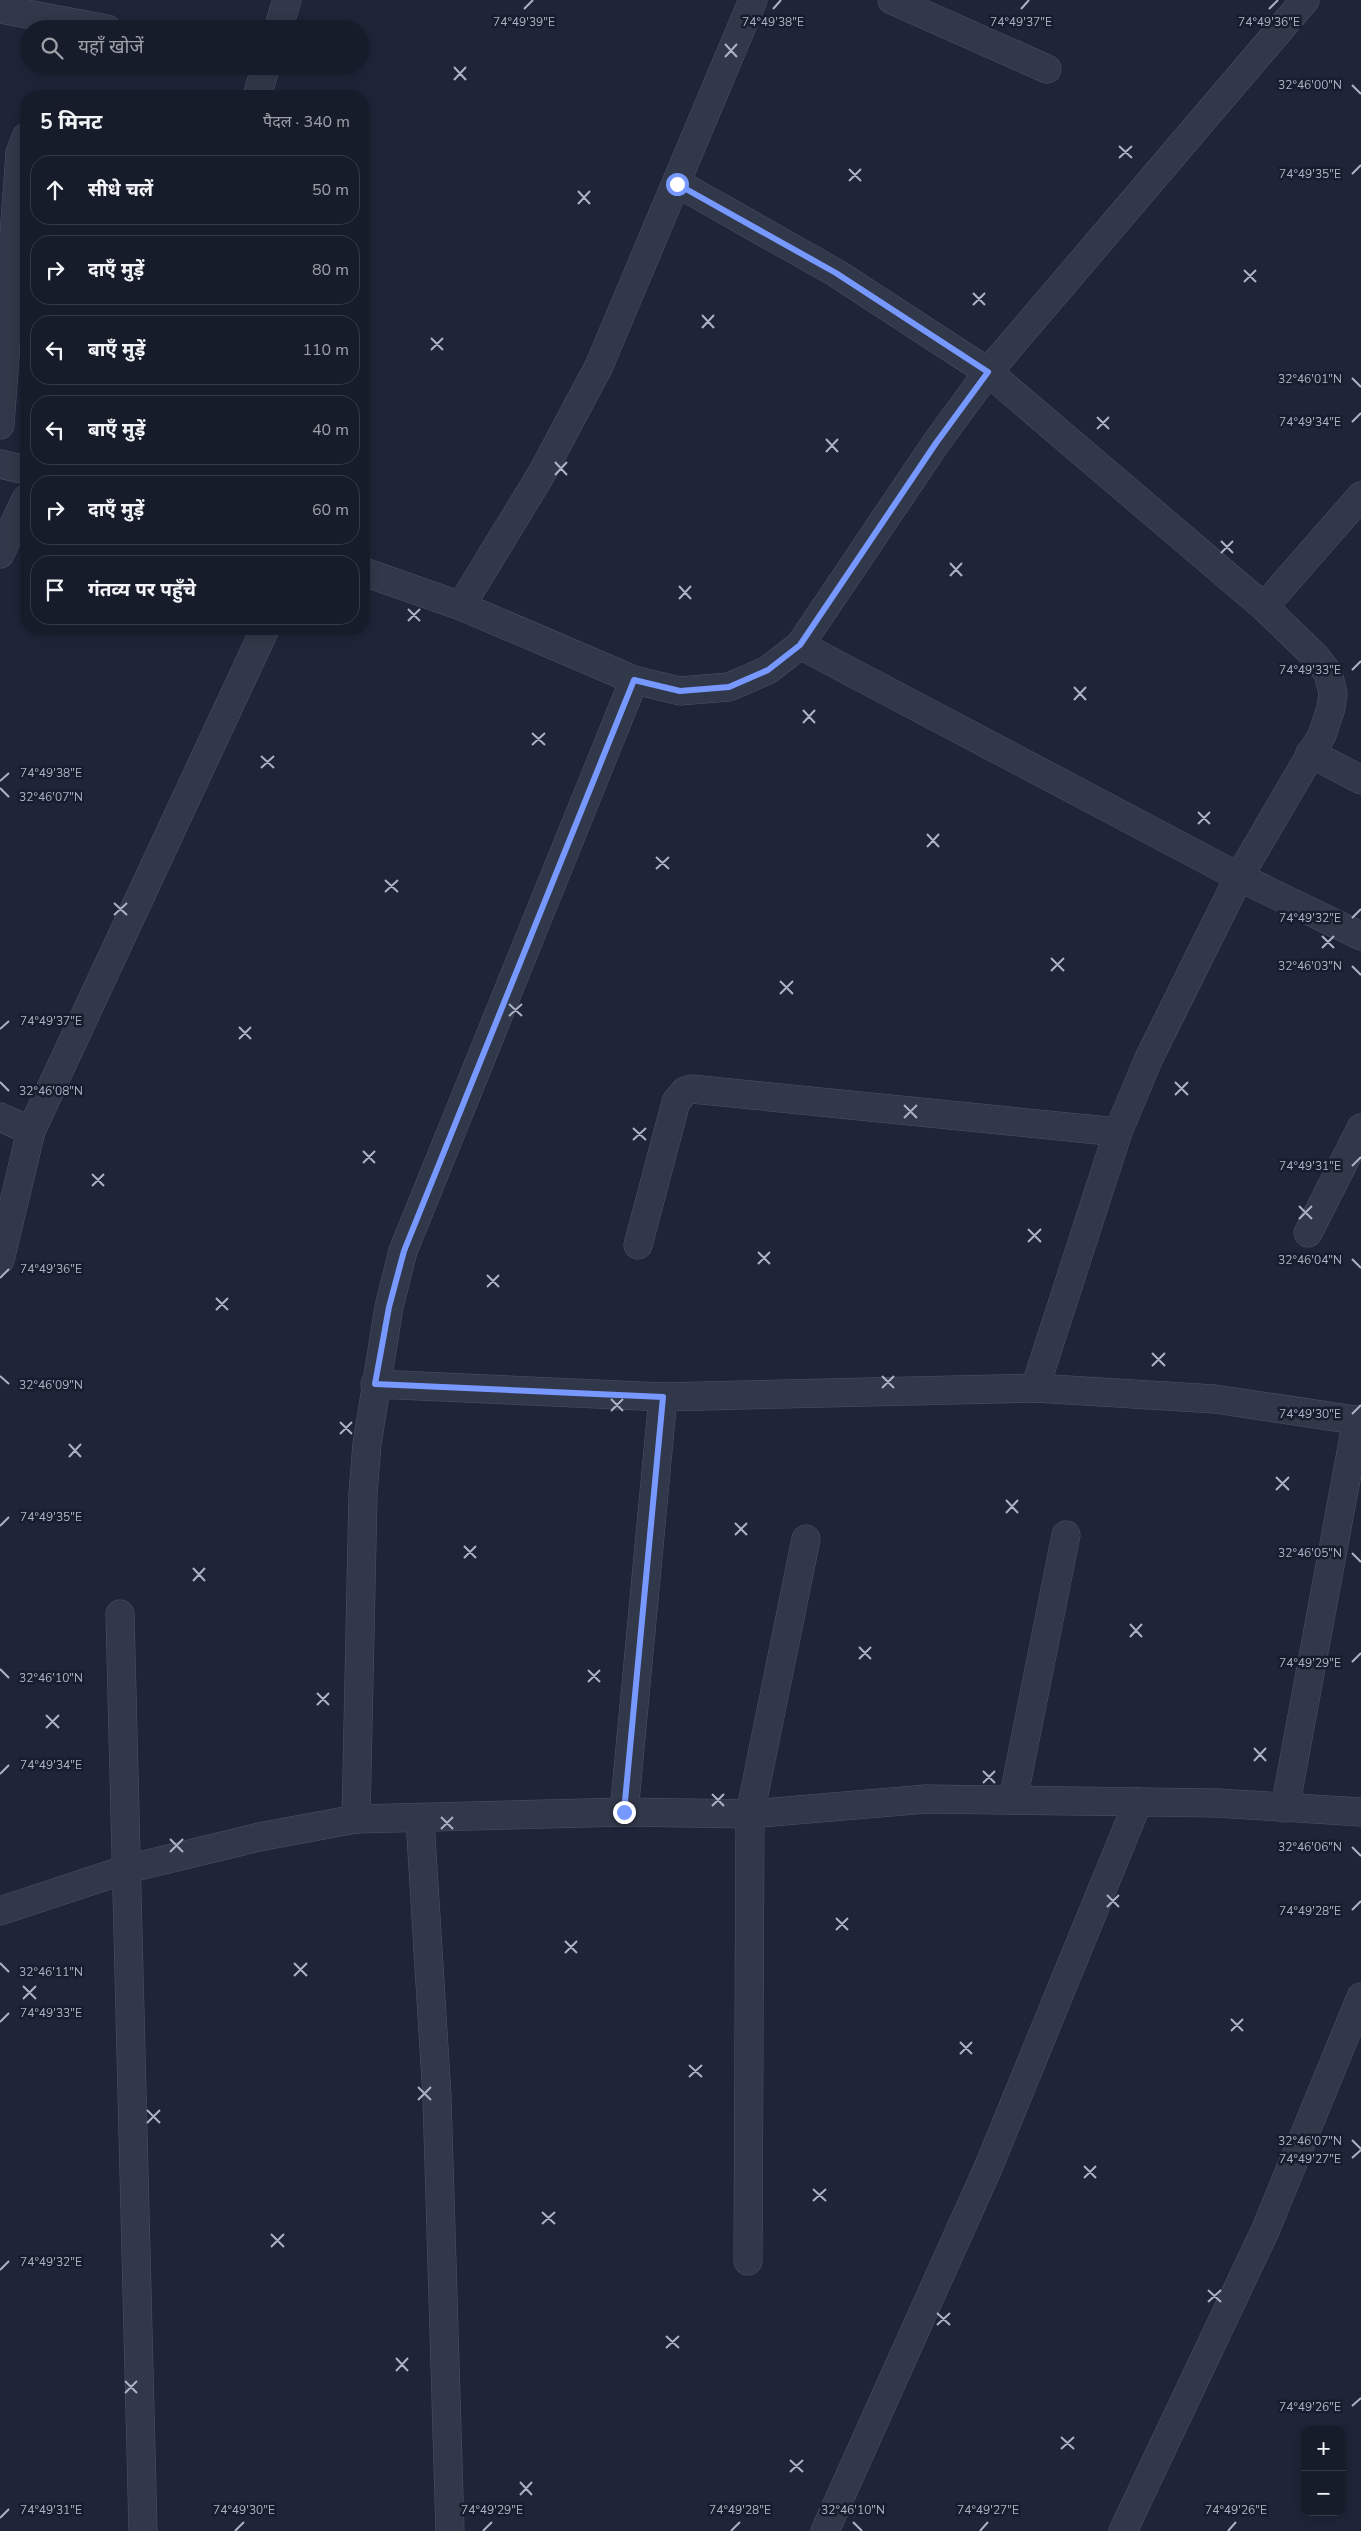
<!DOCTYPE html>
<html lang="hi">
<meta charset="utf-8">
<style>
:root{--surface:#161c2a;--page:#232936;--text:#f1f3f6;--muted:#9ea1a8;--line:#353a47}
body{margin:0;font-family:"Nunito Sans","Noto Sans Devanagari",sans-serif;background:var(--page);color:var(--text)}
.controls{position:absolute;right:15px;bottom:15px;display:grid;overflow:hidden;border-radius:10px;box-shadow:0 2px 12px #0003}
.controls button{width:45px;height:45px;display:grid;place-items:center;padding:0;border:0;border-bottom:1px solid var(--line);background:var(--surface);color:var(--text);font:25px sans-serif}
.stop{position:absolute;width:15px;height:15px;margin:-11px;border:4px solid #7798ff;border-radius:50%;background:#fff}
.stop.end{background:#7798ff;border-color:#fff;box-shadow:0 1px 5px #0008}
.list{margin:0;padding:0;list-style:none}
h2{display:flex;justify-content:space-between;align-items:center;height:65px;margin:0;padding:0 20px;font-size:21px}
h2 small{font-size:16px;font-weight:400;color:var(--muted)}
.list li{display:grid;grid-template-columns:32px 1fr auto;gap:15px;align-items:center;box-sizing:border-box;height:70px;margin:0 10px 10px;padding:0 10px;border:1px solid var(--line);border-radius:20px}
.list b{display:block;font-size:19px;white-space:nowrap}
.list em{font-size:16px;font-style:normal;color:var(--muted)}
.icon{flex:none;width:28px;height:28px;fill:none;stroke:currentColor;stroke-width:2;stroke-linecap:round;stroke-linejoin:round}
.map{position:relative;flex:none;width:1361px;height:2531px;overflow:hidden}
.search{position:absolute;background:var(--surface);box-shadow:0 2px 12px #0003;left:20px;top:20px;width:350px;height:55px;display:flex;align-items:center;gap:12px;box-sizing:border-box;padding:0 18px;border-radius:28px;color:var(--muted);font-size:19px}
.panel{position:absolute;background:var(--surface);box-shadow:0 2px 12px #0003;left:20px;top:90px;width:350px;height:545px;border-radius:20px}
.map>svg:first-child{display:block}
.lines{fill:none;stroke-linecap:round;stroke-linejoin:round}
.minor-casing{stroke:#4c5264;stroke-width:29}
.minor{stroke:#313849;stroke-width:28}
.route{stroke:#7798ff;stroke-width:6}
.ticks{fill:none;stroke:#abb2c6;stroke-width:2}
.ticks-label{font-size:12px;text-anchor:middle;fill:#abb2c6;stroke:#171d2d;stroke-width:5;stroke-linejoin:round;paint-order:stroke}
</style>
<div class="map">
<svg width="1361" height="2531" viewBox="0 0 1361 2531">
<rect width="100%" height="100%" fill="#1e2538"/>
<g class="lines">
<g class="minor-casing">
<g id="minor">
<polyline points="892,0 1047,69"/>
<polyline points="0,9 107,29"/>
<polyline points="278,29 287,0"/>
<polyline points="257,96 266,66"/>
<polyline points="677,183 836,273 988,372 1264,607 1361,496"/>
<polyline points="0,425 20,153 26,137"/>
<polyline points="0,464 26,470"/>
<polyline points="0,554 26,499"/>
<polyline points="461,606 542,473 599,366 753,0"/>
<polyline points="800,645 1239,877 1361,936"/>
<polyline points="634,680 680,691 729,687 768,670 800,645 936,443 988,372 1305,0"/>
<polyline points="1310,753 1361,780"/>
<polyline points="0,1117 31,1131"/>
<polyline points="1308,1233 1361,1128"/>
<polyline points="638,1245 676,1102 685,1091 692,1089 1118,1132"/>
<polyline points="0,1260 31,1131 265,629"/>
<polyline points="375,1384 663,1397 1035,1388 1215,1399 1361,1421"/>
<polyline points="1035,1388 1118,1132 1149,1058 1239,877 1322,735 1331,708 1333,693 1328,673 1316,657 1264,607"/>
<polyline points="120,1614 143,2531"/>
<polyline points="1013,1800 1066,1535"/>
<polyline points="1285,1808 1357,1420"/>
<polyline points="624,1812 663,1397"/>
<polyline points="356,1819 363,1494 367,1444 389,1307 403,1251 634,680 461,606 364,572"/>
<polyline points="420,1819 437,2097 450,2531"/>
<polyline points="0,1911 127,1869 259,1837 356,1819 624,1812 750,1814 926,1799 1218,1803 1361,1812"/>
<polyline points="748,2261 750,1814 806,1539"/>
<polyline points="825,2531 988,2168 1138,1802"/>
<polyline points="1123,2531 1265,2231 1361,1997"/>
</g>
</g>
<use href="#minor" class="minor"/>
</g>
<g class="lines">
<polyline class="route" points="624,1812 663,1397 375,1384 389,1307 404,1251 634,680 680,691 729,687 768,670 800,645 936,443 988,372 836,273 677,184"/>
</g>
<path class="ticks" d="M524,9l9,-9M773,9l8,-9M1021,9l8,-9M1269,9l9,-9M725,44l12,13M725,57l12,-13M454,67l12,13M454,80l12,-13M1352,85l9,9M1119,146l13,12M1119,158l13,-12M849,169l12,12M1352,174l9,-9M849,181l12,-12M578,191l12,13M578,204l12,-13M1244,270l12,12M1244,282l12,-12M973,293l12,12M973,305l12,-12M702,315l12,13M702,328l12,-13M431,338l12,12M431,350l12,-12M1352,378l9,9M1097,417l12,12M1352,422l9,-9M1097,429l12,-12M826,439l12,13M826,452l12,-13M555,462l12,13M555,475l12,-13M1221,541l12,12M1221,553l12,-12M950,563l12,13M950,576l12,-13M679,586l12,13M679,599l12,-13M408,609l12,12M408,621l12,-12M1352,670l9,-9M1074,687l12,13M1074,700l12,-13M803,710l12,13M803,723l12,-13M532,733l13,12M532,745l13,-12M261,756l13,12M261,768l13,-12M0,781l9,-8M0,788l9,9M1198,812l12,12M1198,824l12,-12M927,834l12,13M927,847l12,-13M656,857l13,12M656,869l13,-12M385,880l13,12M385,892l13,-12M114,903l13,12M114,915l13,-12M1352,918l9,-9M1322,936l12,12M1322,948l12,-12M1051,958l13,13M1352,966l9,9M1051,971l13,-13M780,981l13,13M780,994l13,-13M509,1004l13,12M509,1016l13,-12M239,1027l12,12M0,1029l9,-8M239,1039l12,-12M0,1082l9,9M1175,1082l13,13M1175,1095l13,-13M904,1105l13,13M904,1118l13,-13M633,1128l13,12M633,1140l13,-12M363,1151l12,12M363,1163l12,-12M1352,1166l9,-9M92,1174l12,12M92,1186l12,-12M1299,1206l13,13M1299,1219l13,-13M1028,1229l13,13M1028,1242l13,-13M758,1252l12,12M1352,1259l9,9M758,1264l12,-12M487,1275l12,12M0,1278l9,-9M487,1287l12,-12M216,1298l12,12M216,1310l12,-12M1152,1353l13,13M1152,1366l13,-13M0,1376l9,8M882,1376l12,12M882,1388l12,-12M611,1399l12,12M611,1411l12,-12M1352,1414l9,-9M340,1422l12,12M340,1434l12,-12M69,1444l12,13M69,1457l12,-13M1276,1477l13,13M1276,1490l13,-13M1006,1500l12,13M1006,1513l12,-13M735,1523l12,12M0,1526l9,-9M735,1535l12,-12M464,1546l12,12M1352,1553l9,9M464,1558l12,-12M193,1568l12,13M193,1581l12,-13M1130,1624l12,13M1130,1637l12,-13M859,1647l12,12M859,1659l12,-12M1352,1662l9,-9M0,1669l9,9M588,1670l12,12M588,1682l12,-12M317,1693l12,12M317,1705l12,-12M46,1715l13,13M46,1728l13,-13M1254,1748l12,13M1254,1761l12,-13M983,1771l12,12M0,1774l9,-9M983,1783l12,-12M712,1794l12,12M712,1806l12,-12M441,1817l12,12M441,1829l12,-12M170,1839l13,13M1352,1847l9,9M170,1852l13,-13M1107,1895l12,12M1107,1907l12,-12M1352,1910l9,-9M836,1918l12,12M836,1930l12,-12M565,1941l12,12M565,1953l12,-12M0,1963l9,9M294,1963l13,13M294,1976l13,-13M23,1986l13,13M23,1999l13,-13M1231,2019l12,12M0,2022l9,-9M1231,2031l12,-12M960,2042l12,12M960,2054l12,-12M689,2065l13,12M689,2077l13,-12M418,2087l13,13M418,2100l13,-13M147,2110l13,13M147,2123l13,-13M1352,2140l9,9M1352,2158l9,-8M1084,2166l12,12M1084,2178l12,-12M813,2189l13,12M813,2201l13,-12M542,2212l13,12M542,2224l13,-12M271,2234l13,13M271,2247l13,-13M0,2270l9,-9M1208,2290l13,12M1208,2302l13,-12M937,2313l13,12M937,2325l13,-12M666,2336l13,12M666,2348l13,-12M396,2358l12,13M396,2371l12,-13M125,2381l12,12M125,2393l12,-12M1352,2406l9,-8M1061,2437l13,12M1061,2449l13,-12M790,2460l13,12M790,2472l13,-12M520,2482l12,13M520,2495l12,-13M0,2518l9,-9M853,2522l9,9M235,2531l9,-9M483,2531l9,-9M731,2531l9,-9M980,2531l8,-9M1228,2531l8,-9"/>
<g class="ticks-label">
<text x="524" y="26">74°49'39"E</text>
<text x="773" y="26">74°49'38"E</text>
<text x="1269" y="26">74°49'36"E</text>
<text x="1021" y="26">74°49'37"E</text>
<text x="1310" y="89">32°46'00"N</text>
<text x="1310" y="178">74°49'35"E</text>
<text x="1310" y="383">32°46'01"N</text>
<text x="1310" y="426">74°49'34"E</text>
<text x="1310" y="674">74°49'33"E</text>
<text x="51" y="777">74°49'38"E</text>
<text x="51" y="801">32°46'07"N</text>
<text x="1310" y="922">74°49'32"E</text>
<text x="1310" y="970">32°46'03"N</text>
<text x="51" y="1025">74°49'37"E</text>
<text x="51" y="1095">32°46'08"N</text>
<text x="1310" y="1170">74°49'31"E</text>
<text x="1310" y="1264">32°46'04"N</text>
<text x="51" y="1273">74°49'36"E</text>
<text x="51" y="1389">32°46'09"N</text>
<text x="1310" y="1418">74°49'30"E</text>
<text x="51" y="1521">74°49'35"E</text>
<text x="1310" y="1557">32°46'05"N</text>
<text x="1310" y="1667">74°49'29"E</text>
<text x="51" y="1682">32°46'10"N</text>
<text x="51" y="1769">74°49'34"E</text>
<text x="1310" y="1851">32°46'06"N</text>
<text x="1310" y="1915">74°49'28"E</text>
<text x="51" y="1976">32°46'11"N</text>
<text x="51" y="2017">74°49'33"E</text>
<text x="1310" y="2145">32°46'07"N</text>
<text x="1310" y="2163">74°49'27"E</text>
<text x="51" y="2266">74°49'32"E</text>
<text x="1310" y="2411">74°49'26"E</text>
<text x="51" y="2514">74°49'31"E</text>
<text x="244" y="2514">74°49'30"E</text>
<text x="492" y="2514">74°49'29"E</text>
<text x="740" y="2514">74°49'28"E</text>
<text x="853" y="2514">32°46'10"N</text>
<text x="988" y="2514">74°49'27"E</text>
<text x="1236" y="2514">74°49'26"E</text>
</g>
</svg>
<div class="controls">
<button>+</button>
<button>−</button>
</div>
<div class="stop" style="left:677px;top:184px"></div>
<div class="stop end" style="left:624px;top:1812px"></div>
<div class="search"><svg class="icon" aria-label="search" viewBox="0 0 24 24"><circle cx="10" cy="10" r="6"/><path d="M15 15l6 6"/></svg>यहाँ खोजें</div>
<section class="panel">
<h2>5 मिनट<small>पैदल · 340 m</small></h2>
<ul class="list">
<li><svg class="icon" aria-label="ahead" viewBox="0 0 24 24"><path d="M12 20V5M6 11l6-6 6 6"/></svg><div><b>सीधे चलें</b></div><em>50 m</em></li>
<li><svg class="icon" aria-label="right" viewBox="0 0 24 24"><path d="M7 20v-9h11M14 6l5 5-5 5"/></svg><div><b>दाएँ मुड़ें</b></div><em>80 m</em></li>
<li><svg class="icon" aria-label="left" viewBox="0 0 24 24"><path d="M17 20v-9H6M10 6l-5 5 5 5"/></svg><div><b>बाएँ मुड़ें</b></div><em>110 m</em></li>
<li><svg class="icon" aria-label="left" viewBox="0 0 24 24"><path d="M17 20v-9H6M10 6l-5 5 5 5"/></svg><div><b>बाएँ मुड़ें</b></div><em>40 m</em></li>
<li><svg class="icon" aria-label="right" viewBox="0 0 24 24"><path d="M7 20v-9h11M14 6l5 5-5 5"/></svg><div><b>दाएँ मुड़ें</b></div><em>60 m</em></li>
<li><svg class="icon" aria-label="arrive" viewBox="0 0 24 24"><path d="M6 21V4h12l-3 4 3 4H6"/></svg><div><b>गंतव्य पर पहुँचे</b></div></li>
</ul>
</section>
</div>
